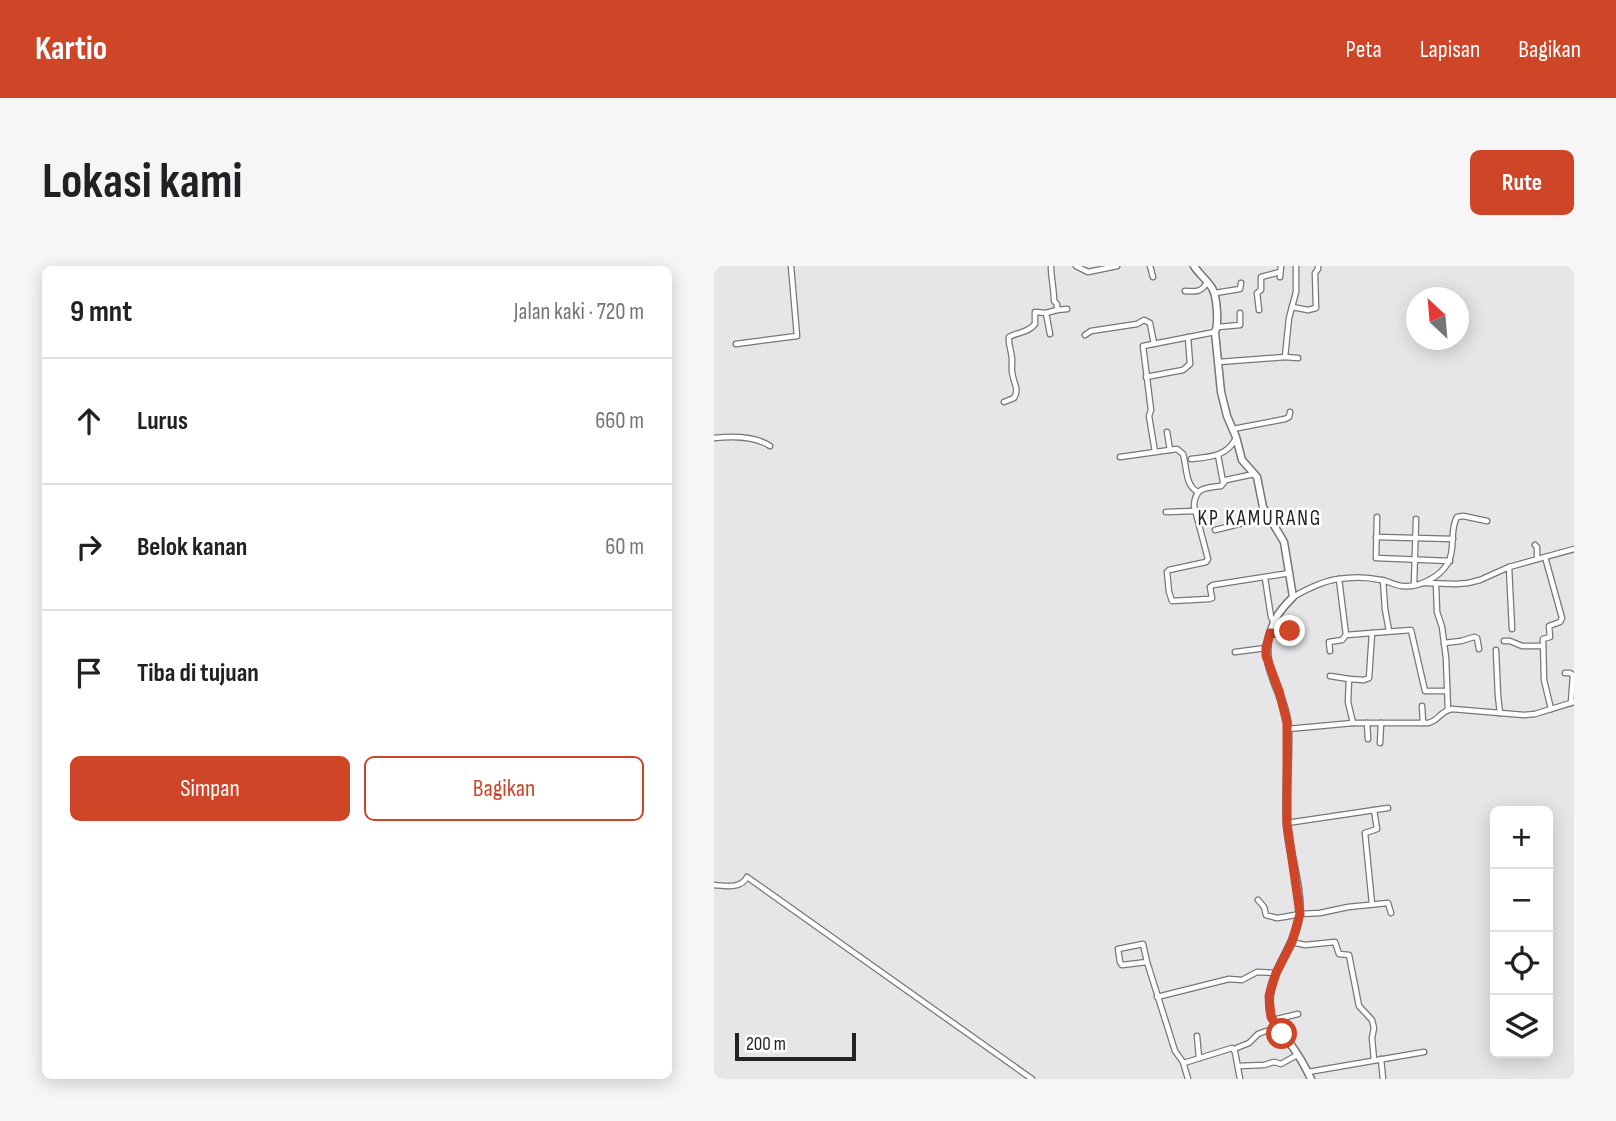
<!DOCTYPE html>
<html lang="id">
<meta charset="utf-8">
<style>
:root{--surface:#fff;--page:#f6f6f6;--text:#202124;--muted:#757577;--line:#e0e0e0;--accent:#cf4528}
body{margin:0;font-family:"Sofia Sans Condensed",sans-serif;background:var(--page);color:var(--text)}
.controls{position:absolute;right:21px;bottom:21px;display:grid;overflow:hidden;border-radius:10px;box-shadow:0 4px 18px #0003}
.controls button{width:63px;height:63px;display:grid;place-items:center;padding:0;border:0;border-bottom:2px solid var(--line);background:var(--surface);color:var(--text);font:35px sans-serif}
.compass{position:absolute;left:692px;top:21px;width:63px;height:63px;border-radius:50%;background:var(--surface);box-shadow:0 4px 18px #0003;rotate:334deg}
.scale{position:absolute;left:21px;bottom:18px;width:121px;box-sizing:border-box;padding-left:7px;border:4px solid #232324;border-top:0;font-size:19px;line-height:24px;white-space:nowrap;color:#232324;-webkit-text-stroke:5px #fff;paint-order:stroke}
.stop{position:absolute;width:21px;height:21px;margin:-16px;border:5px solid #cf4528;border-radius:50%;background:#fff}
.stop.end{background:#cf4528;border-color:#fff;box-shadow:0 2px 7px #0008}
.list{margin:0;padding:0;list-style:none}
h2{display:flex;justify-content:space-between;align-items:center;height:91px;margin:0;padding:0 28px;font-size:30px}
h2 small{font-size:23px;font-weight:400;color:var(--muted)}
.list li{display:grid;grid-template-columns:46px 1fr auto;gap:21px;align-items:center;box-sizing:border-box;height:126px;padding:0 28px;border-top:2px solid var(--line)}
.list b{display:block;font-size:26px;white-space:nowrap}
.list em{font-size:23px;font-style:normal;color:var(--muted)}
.actions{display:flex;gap:14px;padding:21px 28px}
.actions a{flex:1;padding:16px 0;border:2px solid var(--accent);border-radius:10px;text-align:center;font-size:24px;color:var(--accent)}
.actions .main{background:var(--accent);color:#fff}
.icon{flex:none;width:38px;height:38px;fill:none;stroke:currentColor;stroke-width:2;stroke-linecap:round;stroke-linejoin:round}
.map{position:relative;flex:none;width:860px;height:813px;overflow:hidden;border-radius:10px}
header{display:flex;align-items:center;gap:42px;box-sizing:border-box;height:98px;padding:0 35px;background:var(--accent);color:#fff}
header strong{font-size:33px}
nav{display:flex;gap:38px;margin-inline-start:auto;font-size:24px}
.intro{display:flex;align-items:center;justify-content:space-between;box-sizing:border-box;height:168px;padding:0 42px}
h1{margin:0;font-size:49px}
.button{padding:18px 32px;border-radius:10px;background:var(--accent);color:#fff;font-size:24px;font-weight:700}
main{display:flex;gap:42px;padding:0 42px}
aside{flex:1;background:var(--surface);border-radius:10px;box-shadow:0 4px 18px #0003}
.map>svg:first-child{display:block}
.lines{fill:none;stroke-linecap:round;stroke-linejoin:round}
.street-casing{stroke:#77777a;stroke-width:7}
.secondary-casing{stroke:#77777a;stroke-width:9}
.street{stroke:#fff;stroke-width:4.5}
.secondary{stroke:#fff;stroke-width:6}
.route{stroke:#cf4528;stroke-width:9}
.labels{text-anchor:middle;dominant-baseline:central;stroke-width:5;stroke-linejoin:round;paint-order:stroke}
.neighbourhood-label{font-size:21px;letter-spacing:2px;fill:#232324;stroke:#fff}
</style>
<header>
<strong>Kartio</strong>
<nav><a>Peta</a><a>Lapisan</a><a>Bagikan</a></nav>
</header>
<div class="intro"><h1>Lokasi kami</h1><a class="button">Rute</a></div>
<main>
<aside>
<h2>9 mnt<small>Jalan kaki · 720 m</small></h2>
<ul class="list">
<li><svg class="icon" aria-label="ahead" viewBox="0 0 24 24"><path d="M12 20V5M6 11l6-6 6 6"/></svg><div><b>Lurus</b></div><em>660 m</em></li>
<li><svg class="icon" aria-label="right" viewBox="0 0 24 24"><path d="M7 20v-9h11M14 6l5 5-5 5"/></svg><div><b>Belok kanan</b></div><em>60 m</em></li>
<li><svg class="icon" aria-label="arrive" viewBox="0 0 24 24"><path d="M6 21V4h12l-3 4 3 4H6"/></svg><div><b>Tiba di tujuan</b></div></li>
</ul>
<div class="actions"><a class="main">Simpan</a><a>Bagikan</a></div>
</aside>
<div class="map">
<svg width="860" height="813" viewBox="0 0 860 813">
<rect width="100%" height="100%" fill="#e6e6e9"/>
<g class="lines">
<g class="street-casing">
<g id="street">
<path d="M337,0c0,12 3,23 3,35l3,3v6l10,-1"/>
<polyline points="362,0 374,6 403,0"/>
<polyline points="436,0 439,11"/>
<polyline points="566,11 567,0"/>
<path d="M471,25c11,1 17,1 22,-9"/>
<polyline points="501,27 526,23 527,17"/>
<polyline points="578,41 594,44 602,42 601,7 604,3 604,0"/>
<polyline points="545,44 543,27 547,24 547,11 566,6"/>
<polyline points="332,47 336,68"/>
<polyline points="504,61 526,59 526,47"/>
<polyline points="371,69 377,65 423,58 430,54 436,57 440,78"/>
<polyline points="22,78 83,70 77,0"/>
<polyline points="571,91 584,92"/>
<polyline points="505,96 571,91 575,52 582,26 582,0"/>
<polyline points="432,111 469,104 476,98 474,71"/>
<path d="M290,136l10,-4c5,-9 1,-12 -1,-21 -2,-6 -1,-12 -1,-17 0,-8 -4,-15 -3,-23 9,-5 19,-4 26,-13v-12l11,1 11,-3"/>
<polyline points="519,163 571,153 575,151 576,146"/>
<polyline points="453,166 456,184"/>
<path d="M0,172c18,-2 41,-2 56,8"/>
<polyline points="441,186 435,150 437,144 429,80 501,66"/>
<polyline points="504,189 509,216"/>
<path d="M406,191l57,-8 6,5c4,13 2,32 15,38"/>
<path d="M477,193c18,-2 36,-2 45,-21"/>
<path d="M540,208l-28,6 -5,6c-16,2 -26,1 -27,20l14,53 -2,3 -37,8 -2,2 2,20 3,9 37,-2 3,-1 -2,-11 3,-2 77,-12"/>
<polyline points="452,246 481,245"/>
<polyline points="663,251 662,292 736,295"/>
<polyline points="501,264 529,257 537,252 553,248"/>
<polyline points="662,271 739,273"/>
<polyline points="821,279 823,281 823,293"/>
<polyline points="831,291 848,352 846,356 835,360 836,371 829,373 830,414 837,443"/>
<polyline points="795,301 798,363"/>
<polyline points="551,312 557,351 559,355"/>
<polyline points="625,313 632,369 697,364 711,425 733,425"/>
<polyline points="669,314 671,343 675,365"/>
<polyline points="711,317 742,318 754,317 766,314 795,301 860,283"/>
<polyline points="722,318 723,346 728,361 732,392 734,444"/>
<polyline points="700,319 702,253"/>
<path d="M579,331c14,-8 29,-16 45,-18 13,-2 30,-2 43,1 7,1 13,5 21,6 16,2 37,-8 46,-23 8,-14 1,-32 9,-46l6,-1 24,5"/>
<polyline points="556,367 562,368 580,365"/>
<polyline points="790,375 796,375 808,380 829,380"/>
<polyline points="730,377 747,375 760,371 763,372 765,383"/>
<polyline points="782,384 784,430 786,447"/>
<polyline points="616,385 615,376 628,374 632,369"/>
<polyline points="521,386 552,382"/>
<polyline points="851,407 856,407 859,409 857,437"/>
<polyline points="616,410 635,413"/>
<polyline points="708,440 709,457"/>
<polyline points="639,457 634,436 635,413 650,414 655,412 658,367"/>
<polyline points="653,457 654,473"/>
<path d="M574,463l65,-6h75c11,-2 12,-12 24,-14l72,6 11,-1 39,-12"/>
<polyline points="666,477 667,457"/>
<polyline points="573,557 674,542"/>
<path d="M0,619c12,1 27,4 33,-8l285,202"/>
<polyline points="544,634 550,641 552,649 563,652 570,651 586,648 606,647 634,641 674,637 677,647"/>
<polyline points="658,638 651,567 663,563 660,544"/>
<polyline points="578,676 591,679 621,676 625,688 635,689 645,740 658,754 660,762 658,772 660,794"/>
<polyline points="433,696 429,678 404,683 406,696 408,699 433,696 461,785 469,796 474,813"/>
<polyline points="443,731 515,713 528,714 543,706 562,707"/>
<polyline points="559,754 584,748"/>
<polyline points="483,770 485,792"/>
<polyline points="520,783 535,777 544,768 552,765"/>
<polyline points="667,793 669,813"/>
<polyline points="470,797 518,782 521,786 526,813"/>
<polyline points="524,800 550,799 560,796 567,798 583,789"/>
<polyline points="594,806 710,786"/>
</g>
</g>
<g class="secondary-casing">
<path id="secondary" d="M480,0c5,8 13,14 18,22 5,8 7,36 3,44l6,60 6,24 9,21 6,23 15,17 6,30 21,35 9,55c-13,13 -19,21 -24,40 -9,31 18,60 19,92 1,32 -3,64 -1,96 2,28 15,65 12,90 -3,34 -35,61 -29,96 2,12 12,22 19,31 9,12 16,24 22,37"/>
</g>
<use href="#street" class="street"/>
<use href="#secondary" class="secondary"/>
</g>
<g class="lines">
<polyline class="route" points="568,768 557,751 555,730 562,707 578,676 586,648 573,558 573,457 565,425 552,390 552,382 556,367 567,368 576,365"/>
</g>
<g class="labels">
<g class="neighbourhood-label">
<text x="546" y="252">KP KAMURANG</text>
</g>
</g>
</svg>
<div class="controls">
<button>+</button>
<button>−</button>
<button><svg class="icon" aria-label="locate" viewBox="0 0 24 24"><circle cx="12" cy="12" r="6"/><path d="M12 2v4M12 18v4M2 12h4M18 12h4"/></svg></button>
<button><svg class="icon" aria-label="layers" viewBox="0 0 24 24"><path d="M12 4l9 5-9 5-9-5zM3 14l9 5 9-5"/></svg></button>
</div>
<svg class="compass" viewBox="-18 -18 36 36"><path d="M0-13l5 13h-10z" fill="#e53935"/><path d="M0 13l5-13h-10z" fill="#757577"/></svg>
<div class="scale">200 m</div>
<div class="stop" style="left:568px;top:768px"></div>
<div class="stop end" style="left:576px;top:365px"></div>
</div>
</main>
